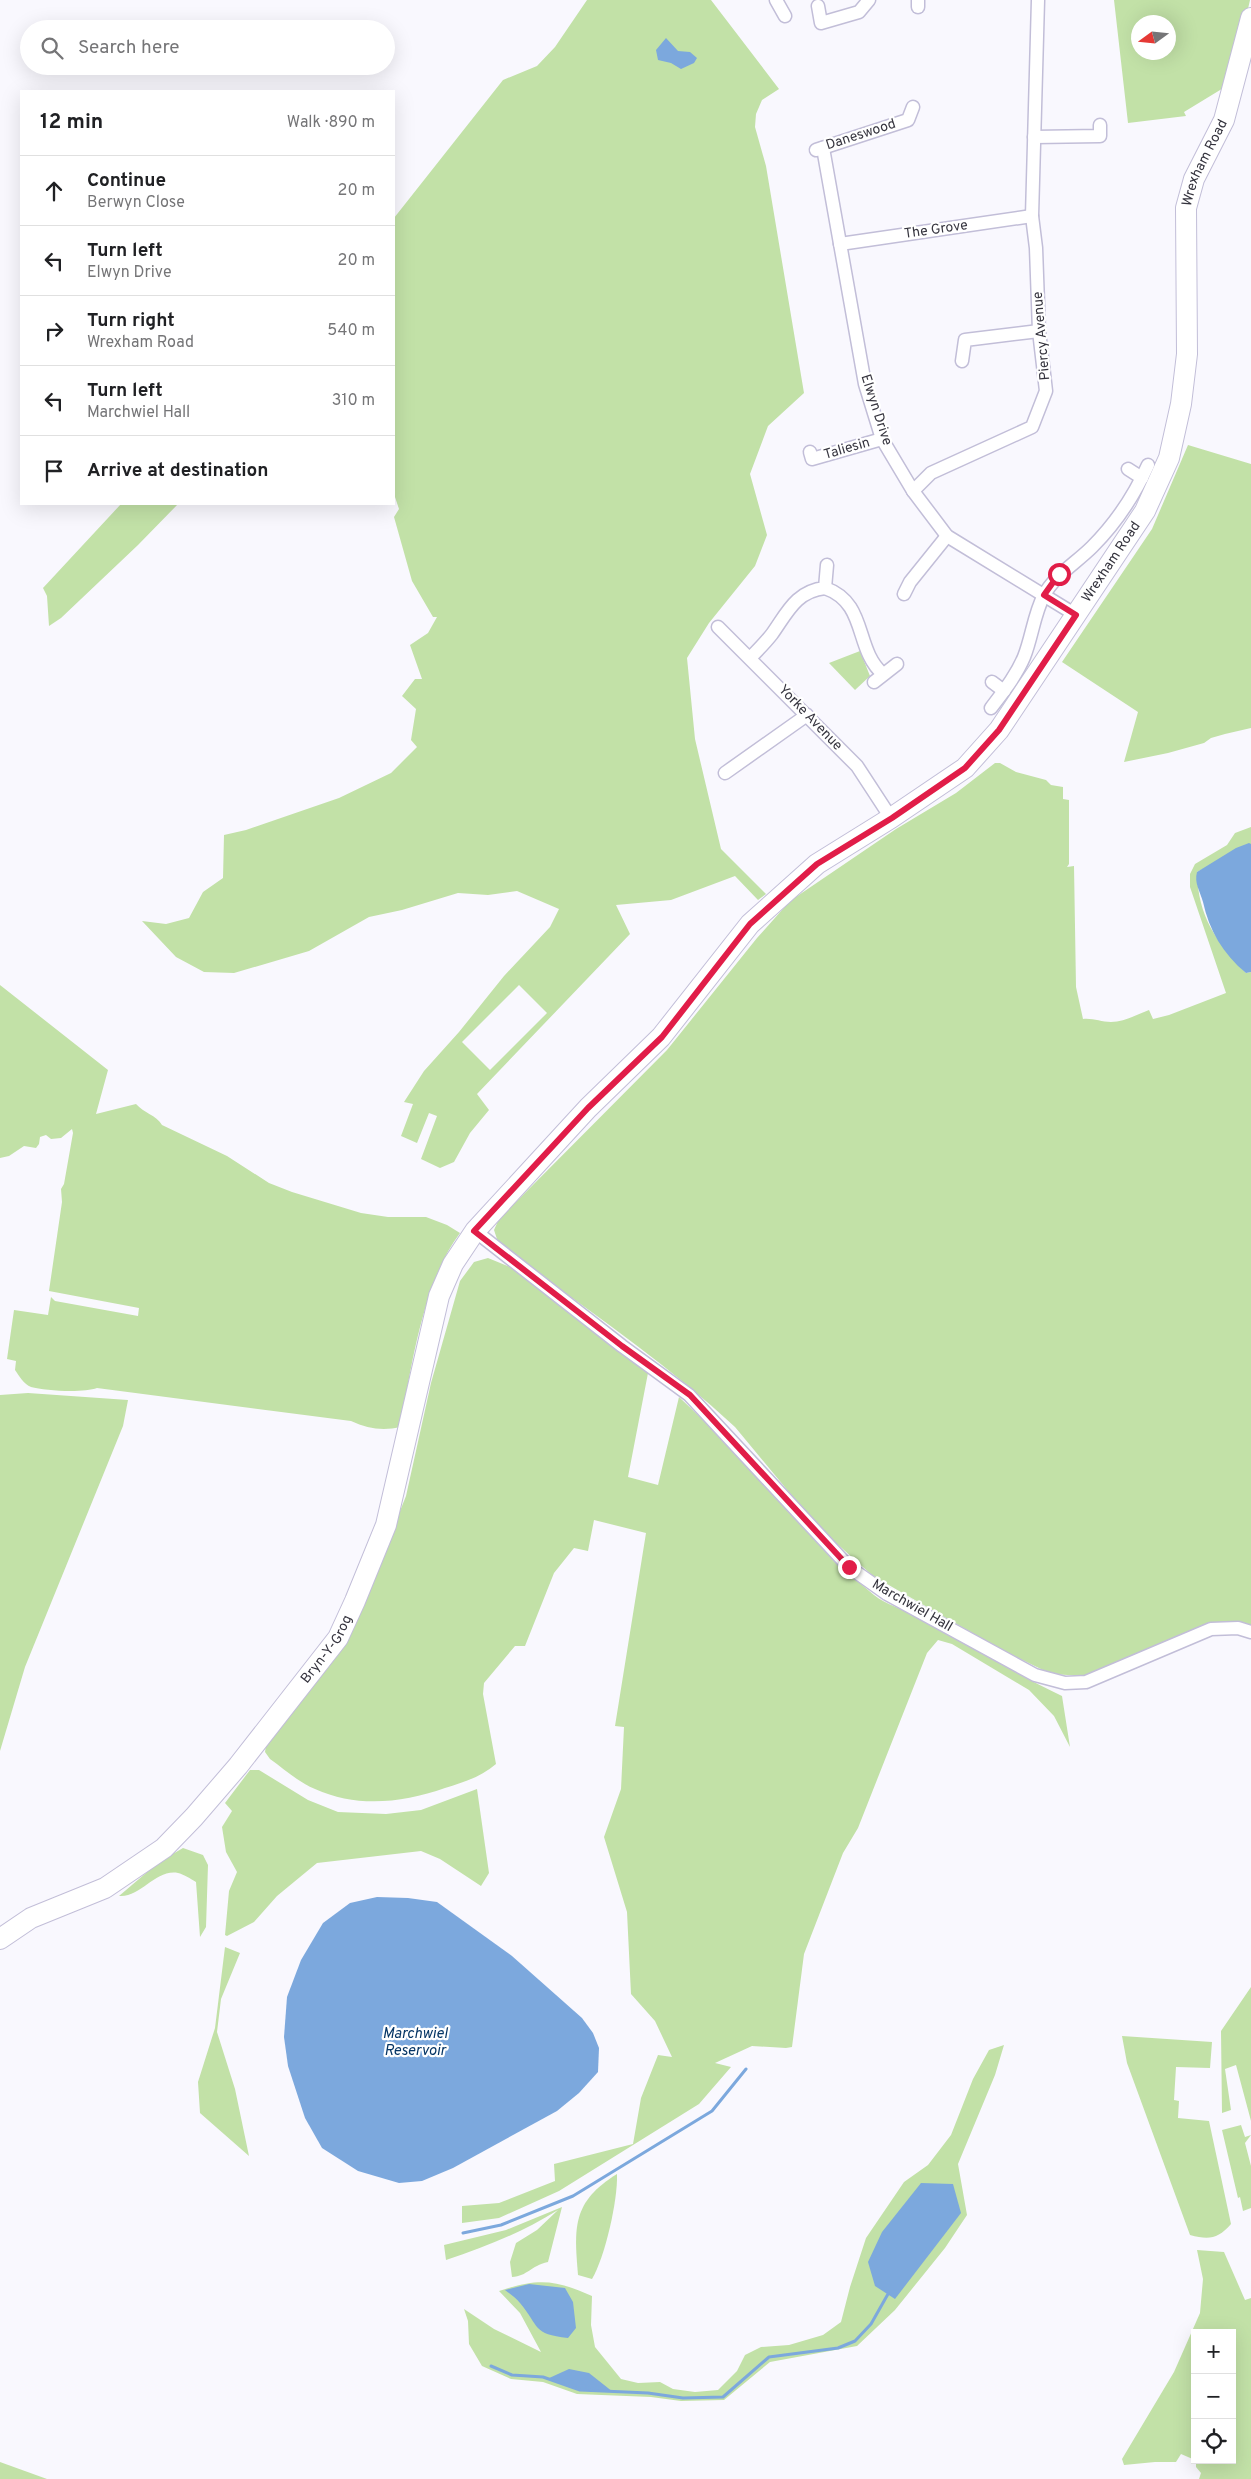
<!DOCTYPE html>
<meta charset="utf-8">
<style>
:root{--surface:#fff;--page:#f2f2f2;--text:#202124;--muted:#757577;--line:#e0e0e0}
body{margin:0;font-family:Overpass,sans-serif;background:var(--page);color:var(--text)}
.controls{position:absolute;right:15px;bottom:15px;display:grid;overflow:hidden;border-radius:0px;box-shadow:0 5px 20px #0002}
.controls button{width:45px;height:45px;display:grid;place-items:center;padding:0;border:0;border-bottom:1px solid var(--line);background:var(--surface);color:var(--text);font:25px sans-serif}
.compass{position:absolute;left:1131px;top:15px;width:45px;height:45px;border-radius:50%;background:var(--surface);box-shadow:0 5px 20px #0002;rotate:255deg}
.stop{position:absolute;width:15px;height:15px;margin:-11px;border:4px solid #e11d48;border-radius:50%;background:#fff}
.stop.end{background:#e11d48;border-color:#fff;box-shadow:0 1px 5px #0008}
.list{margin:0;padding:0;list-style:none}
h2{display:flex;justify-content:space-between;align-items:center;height:65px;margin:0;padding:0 20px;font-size:21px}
h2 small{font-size:16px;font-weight:400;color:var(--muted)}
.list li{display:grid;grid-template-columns:32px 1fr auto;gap:15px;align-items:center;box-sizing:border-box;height:70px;padding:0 20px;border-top:1px solid var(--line)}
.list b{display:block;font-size:19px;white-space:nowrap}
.list p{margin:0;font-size:16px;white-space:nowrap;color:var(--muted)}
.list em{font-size:16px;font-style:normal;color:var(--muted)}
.icon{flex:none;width:28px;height:28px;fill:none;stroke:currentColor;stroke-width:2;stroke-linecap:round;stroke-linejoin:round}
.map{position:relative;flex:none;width:1251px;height:2479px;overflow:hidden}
.search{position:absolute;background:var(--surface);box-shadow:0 5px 20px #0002;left:20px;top:20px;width:375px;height:55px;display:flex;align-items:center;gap:12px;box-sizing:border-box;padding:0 18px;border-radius:28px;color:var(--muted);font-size:19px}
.panel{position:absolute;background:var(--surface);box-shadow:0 5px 20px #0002;left:20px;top:90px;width:375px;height:415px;border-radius:0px}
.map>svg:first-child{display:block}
.green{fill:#c2e1a7;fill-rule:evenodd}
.water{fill:#7ca8dd}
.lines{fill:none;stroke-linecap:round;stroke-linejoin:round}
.stream{stroke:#7ca8dd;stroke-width:3}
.minor-casing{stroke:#c2bed8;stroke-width:15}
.primary-casing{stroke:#c2bed8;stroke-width:22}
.minor{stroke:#fff;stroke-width:12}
.primary{stroke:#fff;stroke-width:20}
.route{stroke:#e11d48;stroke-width:6}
.labels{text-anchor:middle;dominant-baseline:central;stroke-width:4.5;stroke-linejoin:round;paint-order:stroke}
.street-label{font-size:14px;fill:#35343e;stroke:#fff}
.water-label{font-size:15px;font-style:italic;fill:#053565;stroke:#fff}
</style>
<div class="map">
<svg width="1251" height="2479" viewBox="0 0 1251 2479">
<rect width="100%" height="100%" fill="#f9f8fe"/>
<g class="green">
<path d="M587,0h124l68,89 -17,11 -6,14 -1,13 11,39 38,227 -36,33 -18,48 17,61 -12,31 -46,57 -22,35 8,81 26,110 45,45 -8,6 -23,-24 -64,24 -55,5 14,29 -153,160 12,16 -19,23 -16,29 -14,6 -19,-9 16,-43 -8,-3 -12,30 -16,-7 12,-32 -9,-2 20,-31 35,-39 45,-56 46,-49 9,-18 -42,-18 -29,4 -30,-2 -56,17 -33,7 -60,34 -75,22 -30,-1 -28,-15 -34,-36 24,3 23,-6 14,-26 20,-14 1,-43 22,-5 93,-32 52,-25 26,-26 -6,-7 5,-31 -14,-13 13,-17h7l-12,-34 18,-12 9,-16h-4l-21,-36 -18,-64 5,-8 -5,-15v-276l109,-138 34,-14 18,-19zM519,985l28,28 -57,57 -28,-28z"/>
<path d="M1114,0h136l-16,71 -9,6v10l-41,25 2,4 -58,7zM1138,22h30v30h-30z"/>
<polygon points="1188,445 1251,464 1251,728 1225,734 1211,738 1204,743 1168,753 1124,762 1138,712 1062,662 1152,529"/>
<polygon points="121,504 178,504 138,545 61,618 49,626 47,596 43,588"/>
<polygon points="860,651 870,676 855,690 829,663"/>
<path d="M995,763h5l16,9 30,8 5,5 12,2v12l6,1v64l-2,3 7,-1 2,121 7,32c10,-1 18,3 28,3 13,0 25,-7 38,-12l4,9 16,-4 57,-22 -36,-106v-13l5,-10 32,-19 8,-12 16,-6v17l-54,28c1,45 19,69 49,101l5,-1v653l-12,-3 -155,54 -33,-2 -49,-24 -129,-74 -56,-50 -82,-99c-72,-67 -156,-123 -236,-182l-5,-15 5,-11 168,-169 90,-112 33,-37 106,-72 60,-36z"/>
<path d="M0,985l108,85 -12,44 40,-10c8,9 20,11 26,21l65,31 42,27 23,9 69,21 27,4h38l21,8 13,8c-36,47 -50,136 -59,194 -18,4 -33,2 -50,-6l-254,-33c-13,5 -52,3 -66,-1 -7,-3 -12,-11 -16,-17l1,-9 -9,-2 7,-49 34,5 3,-18 4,4 83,15 1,-8 -90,-17 13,-89 -1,-13 3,-5 9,-51 -1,-4 -11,9 -10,1 -5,-4 -6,2 -1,7 -3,4 -12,-2 -15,10 -9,2z"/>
<path d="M488,1258l22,9 138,106 -20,104 30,8 21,-88c68,63 124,139 195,198 12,10 30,14 44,22 49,25 94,56 144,79l8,51 -16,-31 -25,-26 -77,-46 -14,-4 -11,13 -69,175 -15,25 -39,101 -12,93 -6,1 -34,-2 -37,17 16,4 -32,37 -140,87 -60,27 -37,5v-17l37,-3 56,-22 -1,-17 79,-20 8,-46 17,-43 14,2 -17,-36 -24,-27 -4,-82 -23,-75 17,-48 3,-62 -9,-1 31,-193 -52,-13 -6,31 -14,-3 -20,25 -29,73h-10l-31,37 -1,11 13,70c-15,13 -32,18 -51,24 -43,15 -88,20 -130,1 -17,-7 -31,-20 -45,-30l-5,-7 1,-7 67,-84 25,-45 48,-120 25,-113 29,-102 14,-19z"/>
<polygon points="28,1393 128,1400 123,1426 25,1667 0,1751 0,1395"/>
<polygon points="250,1770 259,1770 308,1800 338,1812 386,1814 421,1810 477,1789 489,1873 481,1886 440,1859 421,1851 317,1863 277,1896 254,1922 227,1936 225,1935 229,1891 237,1872 226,1852 222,1827 232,1811 225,1803"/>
<path d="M183,1848l20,7 5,10 -2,62 -6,10 -4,-55c-5,-3 -13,-8 -18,-9 -23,-4 -37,25 -59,23l40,-34z"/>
<polygon points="225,1947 240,1953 221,1999 217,2032 235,2089 249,2156 200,2113 198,2082 215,2028"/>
<polygon points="1251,1987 1251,2121 1236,2065 1225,2069 1231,2110 1222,2113 1221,2031"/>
<path d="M1122,2036l90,6 -2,26 -34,-1 -2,33 5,1 -1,17 31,3 22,103c-13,15 -22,16 -41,11l-63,-172z"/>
<path d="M1004,2045l-9,30 -37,89 9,51 -22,33 -50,62 -38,36 -87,16 -46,38 -43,1 -30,-4 -74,-3 -34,-12 -32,-3 -29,-13 -13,-22 -1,-23 -4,-12 30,20 47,23 -21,-39 -21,-22c39,-13 55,-12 93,5l-1,29 4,22 26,32 17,4 22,-1 13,7 22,3 23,-2 19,-19 8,-16 16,-8 28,-2 34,-10 18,-13 9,-35 16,-49 38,-56 24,-17 23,-30 22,-56 16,-29z"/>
<polygon points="1241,2125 1245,2137 1251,2135 1245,2143 1251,2166 1251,2208 1243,2211 1240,2197 1238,2198 1222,2130"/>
<path d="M617,2174c1,26 -12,83 -25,105l-14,-4c-4,-48 -6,-73 39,-101z"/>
<path d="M562,2207l-14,55c-18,4 -20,14 -36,15l-2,-15 6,-19 21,-13 21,-20c-37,23 -71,36 -112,50l-2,-15 62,-15z"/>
<polygon points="1197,2250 1224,2252 1245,2300 1251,2298 1251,2479 1199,2479 1201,2473 1196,2467 1196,2460 1232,2460 1232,2333 1195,2333 1195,2460 1181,2454 1176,2462 1155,2462 1124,2465 1122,2459 1174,2372 1200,2313 1203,2279"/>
<polygon points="0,2462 47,2479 0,2479"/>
</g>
<g class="water">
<polygon points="666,38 678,51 690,52 697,58 694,63 681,69 671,63 658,60 656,50"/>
<path d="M1249,843l2,1v128l-5,1c-23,-19 -37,-43 -43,-71 -3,-11 -9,-19 -6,-30l39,-24z"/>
<polygon points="377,1897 408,1898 437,1902 512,1956 582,2018 593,2033 599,2048 598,2072 579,2093 557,2111 453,2168 422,2181 399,2183 358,2171 322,2148 305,2118 288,2066 284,2037 287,1997 301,1960 323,1923 350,1903"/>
<polygon points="921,2183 953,2184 961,2213 895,2299 875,2286 868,2262 882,2232"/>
<path d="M529,2284l36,4 8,14 3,26 -8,10c-36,-4 -28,-11 -48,-35 -4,-5 -10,-9 -15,-13z"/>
<polygon points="569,2369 589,2373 613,2392 580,2390 547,2379"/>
</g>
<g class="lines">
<g class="stream">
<polyline points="463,2233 501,2225 573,2196 712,2111 746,2069"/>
<polyline points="491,2366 512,2375 543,2377 580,2390 648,2393 683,2398 723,2397 769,2357 838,2348 855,2341 871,2324 888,2294"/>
</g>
<g class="minor-casing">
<g id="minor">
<polyline points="776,0 785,16"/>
<polyline points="818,6 821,23 859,12 869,0"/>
<polyline points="918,7 918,0"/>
<polyline points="1034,137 1100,136 1100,125"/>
<polyline points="823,148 865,384 882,439 913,491 947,536 1076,615"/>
<polyline points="816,150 908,120 913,107"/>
<polyline points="840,244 1032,216"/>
<polyline points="962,361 965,340 1039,331"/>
<polyline points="810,452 812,459 882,439"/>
<polyline points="1128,469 1142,478"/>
<polyline points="913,491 931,473 1032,427 1046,391 1039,331 1036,248 1032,216 1038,0"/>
<path d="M825,588c43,15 29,61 58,86"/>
<polyline points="904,594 910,582 947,536"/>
<polyline points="718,627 857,766 891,818"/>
<path d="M750,658c8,-8 15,-15 22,-24 15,-21 24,-43 53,-46l2,-23"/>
<polyline points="874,682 897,664"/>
<polyline points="992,682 1004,691"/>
<path d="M991,708c12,-16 25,-32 33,-51 8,-20 10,-43 20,-62 11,-20 32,-32 48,-48 24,-24 42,-51 56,-82"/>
<polyline points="725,773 807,715"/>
<polyline points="475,1231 622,1346 689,1395 849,1567 887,1594 1035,1675 1065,1683 1086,1682 1211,1629 1238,1628 1251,1632"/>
</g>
</g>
<g class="primary-casing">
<g id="primary">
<path id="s1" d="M0,1939l31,-21 74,-30 59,-40 30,-31 44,-51 100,-128 17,-37 31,-76 53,-229 14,-32 22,-33 113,-123 73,-71 89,-113 67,-60 74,-46 74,-50 34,-38 146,-219 24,-53 12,-54 6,-50 -1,-146 8,-29 30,-59 27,-102"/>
</g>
</g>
<use href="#minor" class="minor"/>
<use href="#primary" class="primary"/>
</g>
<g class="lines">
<polyline class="route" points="849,1567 690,1395 622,1346 474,1231 588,1108 662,1037 750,924 817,864 892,818 965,768 999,730 1076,615 1044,595 1059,574"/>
</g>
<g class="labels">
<g class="street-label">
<text transform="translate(861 135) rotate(-18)">Daneswood</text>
<text stroke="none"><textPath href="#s1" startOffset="2246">Wrexham Road</textPath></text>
<text transform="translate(936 230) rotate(-8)">The Grove</text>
<text transform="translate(1042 336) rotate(-95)">Piercy Avenue</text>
<text transform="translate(876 410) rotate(72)">Elwyn Drive</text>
<text transform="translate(847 449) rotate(-16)">Taliesin</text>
<text stroke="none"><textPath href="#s1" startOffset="1826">Wrexham Road</textPath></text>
<text transform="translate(810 718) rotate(46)">Yorke Avenue</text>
<text transform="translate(912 1606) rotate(30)">Marchwiel Hall</text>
<text stroke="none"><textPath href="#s1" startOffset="446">Bryn-Y-Grog</textPath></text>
</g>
<g class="water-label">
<text x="415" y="2034">Marchwiel<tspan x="415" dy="17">Reservoir</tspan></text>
</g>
</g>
</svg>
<div class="controls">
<button>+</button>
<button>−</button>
<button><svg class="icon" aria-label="locate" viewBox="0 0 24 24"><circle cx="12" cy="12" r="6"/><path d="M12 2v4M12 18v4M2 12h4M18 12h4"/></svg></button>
</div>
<svg class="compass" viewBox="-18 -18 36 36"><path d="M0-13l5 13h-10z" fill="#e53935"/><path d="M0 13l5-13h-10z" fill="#757577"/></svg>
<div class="stop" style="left:1059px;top:574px"></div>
<div class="stop end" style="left:849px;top:1567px"></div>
<div class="search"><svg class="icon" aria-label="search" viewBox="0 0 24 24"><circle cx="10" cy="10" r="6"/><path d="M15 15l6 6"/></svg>Search here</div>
<section class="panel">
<h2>12 min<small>Walk · 890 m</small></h2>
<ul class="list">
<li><svg class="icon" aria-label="ahead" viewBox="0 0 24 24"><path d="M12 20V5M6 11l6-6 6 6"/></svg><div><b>Continue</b><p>Berwyn Close</p></div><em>20 m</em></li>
<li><svg class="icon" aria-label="left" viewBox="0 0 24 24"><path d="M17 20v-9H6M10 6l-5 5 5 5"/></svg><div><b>Turn left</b><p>Elwyn Drive</p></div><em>20 m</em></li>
<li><svg class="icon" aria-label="right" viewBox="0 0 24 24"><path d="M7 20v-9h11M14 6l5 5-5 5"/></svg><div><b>Turn right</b><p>Wrexham Road</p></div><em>540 m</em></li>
<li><svg class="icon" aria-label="left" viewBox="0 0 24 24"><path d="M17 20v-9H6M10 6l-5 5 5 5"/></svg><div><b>Turn left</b><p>Marchwiel Hall</p></div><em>310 m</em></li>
<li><svg class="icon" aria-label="arrive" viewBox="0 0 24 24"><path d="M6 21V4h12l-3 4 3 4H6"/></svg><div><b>Arrive at destination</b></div></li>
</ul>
</section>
</div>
